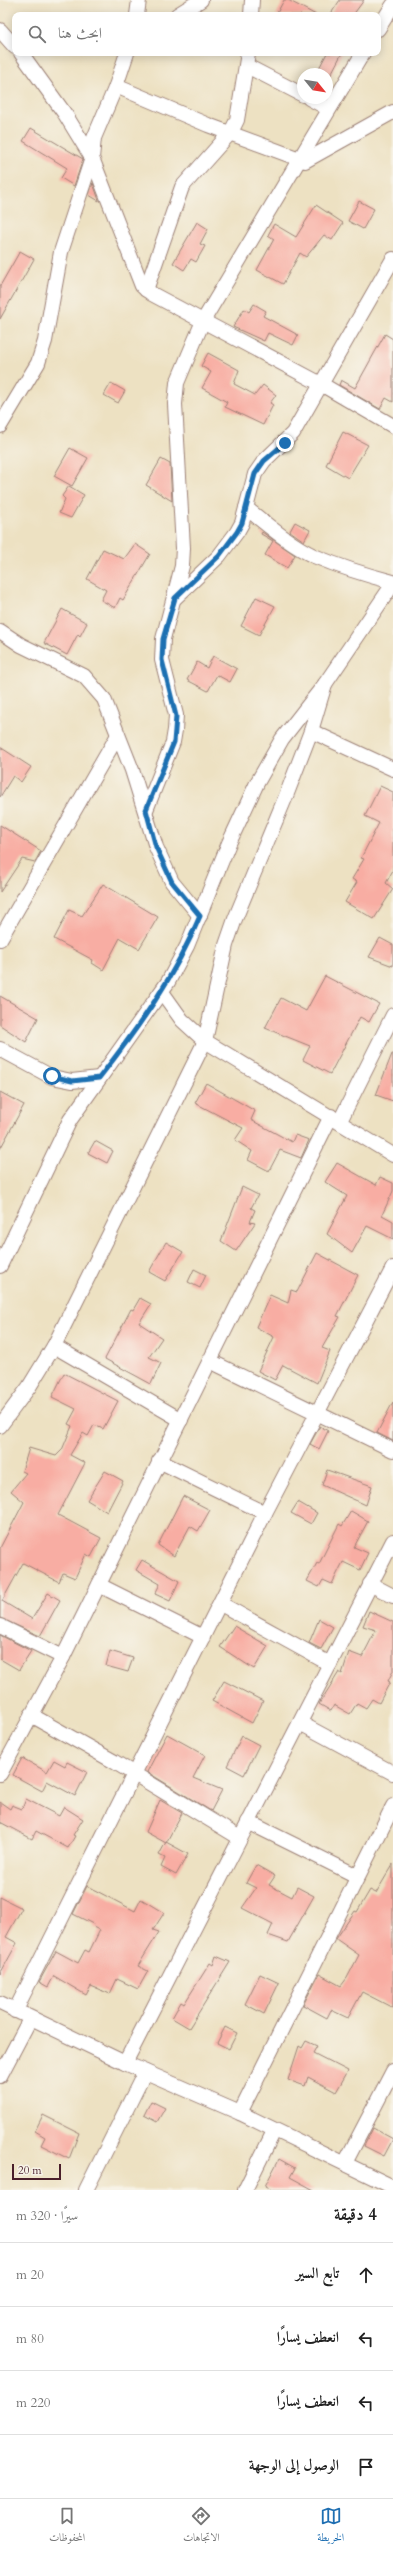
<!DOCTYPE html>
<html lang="ar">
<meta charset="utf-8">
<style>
:root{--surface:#fff;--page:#f2f2f2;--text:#222;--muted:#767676;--line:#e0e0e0;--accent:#1f6fb2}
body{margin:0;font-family:Cardo,Amiri,serif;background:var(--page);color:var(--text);direction:rtl}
.compass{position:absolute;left:297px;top:68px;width:36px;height:36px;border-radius:50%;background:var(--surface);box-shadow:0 2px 10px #0003;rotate:120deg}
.scale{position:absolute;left:12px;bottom:10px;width:49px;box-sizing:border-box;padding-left:4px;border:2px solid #4a1f2b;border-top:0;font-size:11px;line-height:14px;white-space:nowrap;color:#4a1f2b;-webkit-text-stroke:3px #f7f3e8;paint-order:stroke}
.stop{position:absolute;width:12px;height:12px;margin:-9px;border:3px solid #1f6fb2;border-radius:50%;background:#fff}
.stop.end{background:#1f6fb2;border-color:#fff;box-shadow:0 1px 4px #0008}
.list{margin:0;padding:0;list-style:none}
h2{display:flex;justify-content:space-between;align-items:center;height:52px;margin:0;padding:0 16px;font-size:17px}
h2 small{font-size:13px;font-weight:400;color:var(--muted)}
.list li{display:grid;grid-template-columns:26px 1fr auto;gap:12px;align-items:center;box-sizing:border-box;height:64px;padding:0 16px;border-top:1px solid var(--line)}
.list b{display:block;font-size:15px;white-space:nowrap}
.list em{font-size:13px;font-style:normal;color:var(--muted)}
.icon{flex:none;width:22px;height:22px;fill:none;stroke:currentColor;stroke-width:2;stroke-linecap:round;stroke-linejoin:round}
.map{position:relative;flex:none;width:393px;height:2190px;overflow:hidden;direction:ltr}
.search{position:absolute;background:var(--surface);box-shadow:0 2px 10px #0003;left:12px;right:12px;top:12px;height:44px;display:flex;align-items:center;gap:10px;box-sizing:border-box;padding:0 14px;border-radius:8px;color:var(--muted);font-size:15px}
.sheet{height:308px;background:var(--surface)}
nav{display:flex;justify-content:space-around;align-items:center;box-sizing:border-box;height:56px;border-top:1px solid var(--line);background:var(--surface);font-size:11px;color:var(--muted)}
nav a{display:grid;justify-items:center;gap:2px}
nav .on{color:var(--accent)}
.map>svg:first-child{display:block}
.building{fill:#f8ada3}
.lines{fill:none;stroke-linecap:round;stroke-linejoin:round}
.minor-casing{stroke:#9c8076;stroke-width:16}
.minor{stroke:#fff;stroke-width:14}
.route{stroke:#1f6fb2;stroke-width:5}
</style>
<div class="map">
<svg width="393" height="2190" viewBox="0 0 393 2190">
<rect width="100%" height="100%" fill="#f7f3e8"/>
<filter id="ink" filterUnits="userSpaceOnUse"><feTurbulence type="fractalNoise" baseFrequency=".025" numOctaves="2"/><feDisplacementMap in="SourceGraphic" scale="8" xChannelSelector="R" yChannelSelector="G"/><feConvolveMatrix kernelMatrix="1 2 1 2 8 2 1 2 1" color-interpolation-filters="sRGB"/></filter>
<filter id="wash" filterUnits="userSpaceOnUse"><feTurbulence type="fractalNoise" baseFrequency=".012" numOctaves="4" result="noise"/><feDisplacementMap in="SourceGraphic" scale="16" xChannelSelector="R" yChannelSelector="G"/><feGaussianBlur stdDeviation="0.9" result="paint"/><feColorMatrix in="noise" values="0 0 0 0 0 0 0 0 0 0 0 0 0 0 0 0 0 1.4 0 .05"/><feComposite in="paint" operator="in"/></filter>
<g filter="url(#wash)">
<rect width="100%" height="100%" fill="#ede1c2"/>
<g id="blocks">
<g class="building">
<polygon points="284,0 288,0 316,15 276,15"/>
<polygon points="340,0 364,0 353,15 330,15"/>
<polygon points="327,53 342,53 329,78 327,74 317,72"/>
<polygon points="31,128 83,159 74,186 61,178 67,168 23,141"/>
<polygon points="93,183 99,200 99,201 89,195"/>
<polygon points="359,201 374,209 363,229 348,221"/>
<polygon points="316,205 343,223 332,240 324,235 306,257 300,253 283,284 257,270 274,239 268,235 274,224 296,237"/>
<polygon points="197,222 208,229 200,244 205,246 196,262 191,259 184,270 173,263"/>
<polygon points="20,251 34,259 0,319 0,286"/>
<polygon points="254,304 266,311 263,316 298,335 293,345 268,333 264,341 233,327 244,309 249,312"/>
<polygon points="385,334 393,339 393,402 386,398 380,409 339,385 341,380 355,388"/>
<polygon points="208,353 239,370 234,384 255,395 263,385 276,395 270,403 273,405 263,425 225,407 227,402 202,388 211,372 201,366"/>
<polygon points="111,383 125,391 118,403 104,395"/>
<polygon points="343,432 368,445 348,478 326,465"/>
<polygon points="70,448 88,458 72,486 54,476"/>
<polygon points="161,459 170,464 172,501 146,485"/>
<polygon points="69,486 84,495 71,518 59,513 65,499 62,496"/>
<polygon points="295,522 310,530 304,541 290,531"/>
<polygon points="262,532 295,555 287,568 265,555 273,541 261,534"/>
<polygon points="135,544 150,554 123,600 120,598 115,608 101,600 106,590 87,579 103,549 124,559"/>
<polygon points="256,597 275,606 259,635 241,626"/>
<polygon points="62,609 87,623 80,636 78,634 67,655 44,643"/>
<polygon points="213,656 237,669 230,682 217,675 208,691 187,680 197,662 207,668"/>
<polygon points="0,747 31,767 21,782 13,776 0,797"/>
<polygon points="380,786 393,792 393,870 386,883 393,889 374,919 345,902 357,882 352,879 364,859 361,858 379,823 365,816"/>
<polygon points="0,825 41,851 35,862 22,859 0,892"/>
<polygon points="103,884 158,917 139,949 120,938 103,970 92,963 93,960 54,939 69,910 82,916"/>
<polygon points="380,938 393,945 393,966 369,957"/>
<polygon points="325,976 379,1004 369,1022 360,1017 330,1074 303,1060 310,1046 265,1028 281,998 306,1011"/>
<polygon points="0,996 38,1018 26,1042 0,1025"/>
<polygon points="392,1054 393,1054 393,1101 376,1095"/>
<polygon points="206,1083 255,1111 251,1120 292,1142 295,1135 309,1140 301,1158 280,1150 269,1171 248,1160 252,1151 235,1140 243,1128 195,1103"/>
<polygon points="0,1092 24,1105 0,1149"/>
<polygon points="95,1141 113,1151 107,1163 88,1153"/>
<polygon points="337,1163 376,1185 380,1177 393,1183 393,1191 382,1215 393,1221 393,1239 367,1226 352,1253 327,1234 347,1196 325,1182"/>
<polygon points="242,1187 258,1195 251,1208 255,1210 250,1222 255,1223 236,1251 221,1241"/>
<polygon points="166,1242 183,1252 165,1281 149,1272"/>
<polygon points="317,1253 358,1275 337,1316 340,1317 322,1348 330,1351 317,1383 283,1365 275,1380 258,1371 274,1337 256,1327 270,1295 288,1303 291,1290 297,1292"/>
<polygon points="194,1269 206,1275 200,1288 188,1282"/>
<polygon points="140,1298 151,1304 139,1323 162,1338 149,1357 161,1363 151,1384 105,1359 131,1309 133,1310"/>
<polygon points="64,1373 118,1401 103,1429 94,1425 88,1436 83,1433 70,1455 85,1463 58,1515 101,1538 91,1557 86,1554 75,1578 63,1573 59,1582 23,1563 2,1601 32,1619 48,1593 60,1600 40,1636 0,1618 0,1548 24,1502 11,1491 26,1473 22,1471 29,1448 56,1456 62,1450 72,1426 68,1424 76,1409 52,1397"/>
<polygon points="393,1402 393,1441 377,1433"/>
<polygon points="320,1426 328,1431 319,1449 310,1444"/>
<polygon points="327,1470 372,1486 366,1505 322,1485"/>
<polygon points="105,1471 123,1481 107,1512 87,1500"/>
<polygon points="183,1496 210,1510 198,1531 190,1526 174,1556 158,1545"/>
<polygon points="298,1502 317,1513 311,1524 291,1513"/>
<polygon points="351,1511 368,1521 354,1547 368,1553 360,1570 343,1562 332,1584 323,1580 319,1587 307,1581 317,1563 319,1564 339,1524 342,1526"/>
<polygon points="142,1560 179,1581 170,1601 155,1594 160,1584 136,1570"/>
<polygon points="369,1611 393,1622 393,1671 388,1681 390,1682 379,1703 372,1699 366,1708 357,1703 350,1714 334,1705 331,1711 319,1704 339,1672 342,1674 349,1652 362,1657 376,1630 363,1626"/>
<polygon points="319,1619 333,1627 321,1649 309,1643"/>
<polygon points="234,1626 268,1646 254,1669 220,1647"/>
<polygon points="0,1635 31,1651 19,1670 0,1659"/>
<polygon points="110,1651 133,1658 128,1672 106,1666"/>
<polygon points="224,1681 263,1701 252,1723 212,1701"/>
<polygon points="167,1734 205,1755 193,1778 222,1790 211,1811 147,1772"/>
<polygon points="242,1736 259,1745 244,1775 227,1766"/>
<polygon points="22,1758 47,1772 54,1760 65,1766 67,1762 87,1772 75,1796 47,1781 42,1791 13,1775"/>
<polygon points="26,1799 59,1816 64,1807 83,1819 73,1835 75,1836 68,1848 36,1831 32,1839 0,1822 0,1802 10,1809 12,1805 22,1809"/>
<polygon points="160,1800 182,1813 166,1843 146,1832"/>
<polygon points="166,1842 188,1854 176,1875 161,1867 165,1858 159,1855"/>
<polygon points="393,1864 393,2008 362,1992 348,2018 331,2010 327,2018 303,2005 319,1974 341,1986 347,1978 359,1955 336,1939 355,1911 357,1912 370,1890 376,1893"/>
<polygon points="256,1865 275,1876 269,1885 292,1897 297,1887 314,1896 288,1942 268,1935 273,1924 242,1908 256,1888 246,1883"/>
<polygon points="87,1886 135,1911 141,1899 164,1913 153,1930 159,1932 138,1966 148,1971 138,1989 117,1979 110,1994 91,1986 86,1995 54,1976 48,1987 39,1982 56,1951 78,1963 85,1950 89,1952 100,1930 94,1927 95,1925 73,1914"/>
<polygon points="0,1897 22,1908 6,1937 17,1943 0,1974"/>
<polygon points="216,1956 230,1962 189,2028 172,2018 181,2002 184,2004 210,1963 213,1965"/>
<polygon points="260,1974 279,1983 264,2014 245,2004"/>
<polygon points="225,2027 237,2033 229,2049 217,2043"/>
<polygon points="306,2041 317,2046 313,2053 348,2071 336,2092 308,2077 305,2086 288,2080 299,2046 302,2048"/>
<polygon points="151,2101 165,2108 157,2122 144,2115"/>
<polygon points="43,2115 79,2133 69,2159 41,2145 45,2137 35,2131"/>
<polygon points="373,2128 393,2139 384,2156 364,2146"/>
<polygon points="279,2159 295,2168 290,2177 314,2190 272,2190 265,2186"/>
</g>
</g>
</g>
<g filter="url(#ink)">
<use href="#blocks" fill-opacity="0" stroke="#9c8076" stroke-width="1"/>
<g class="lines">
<g class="minor-casing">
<g id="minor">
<polyline points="137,15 139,0"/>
<polyline points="177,15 201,0"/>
<polyline points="251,15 252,0"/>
<polyline points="378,29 393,5"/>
<polyline points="0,30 15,47"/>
<polyline points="21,53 65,114 92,158 142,286 152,294 321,384 393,426"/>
<polyline points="247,66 303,95"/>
<polyline points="116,86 208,125 305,161 393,112"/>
<polyline points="309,98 329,109"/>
<polyline points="146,290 182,187 231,132 237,120 248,53"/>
<polyline points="0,426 38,363 45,341 61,252 92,158 94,138 116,86 127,53"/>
<path d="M246,508c22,17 43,36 68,48 26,11 52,19 79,26"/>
<polyline points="175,598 219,556 237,532 242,523 255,474 264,461 293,433 393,259"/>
<polyline points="0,631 21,645 84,676 104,699 132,770 156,847 172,882 200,916"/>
<polyline points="311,731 393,769"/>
<polyline points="146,810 173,742 175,730 176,715 162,660 163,639 182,566 183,548 175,404 177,383 203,321 363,53"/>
<polyline points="0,939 118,735"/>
<polyline points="162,992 182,1020 205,1041 393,1155"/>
<polyline points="0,1049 52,1077 72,1081 99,1078"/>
<polyline points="340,1121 393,1015"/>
<polyline points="0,1266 70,1120 168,982 187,946 229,843 257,783 282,739 325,684 393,584"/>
<polyline points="54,1346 181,1420"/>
<polyline points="210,1361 393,1450"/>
<polyline points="0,1426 29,1387 54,1346 205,1041 226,945 235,919 286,796 311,731 325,684"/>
<polyline points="159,1461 265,1513"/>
<polyline points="370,1584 393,1596"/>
<polyline points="99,1585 203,1637"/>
<polyline points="221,1604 330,1664"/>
<polyline points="0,1626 63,1657"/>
<polyline points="31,1715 113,1761 240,1838"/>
<polyline points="300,1723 393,1773"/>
<polyline points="0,1774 63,1657 331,1116"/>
<polyline points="248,1822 357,1876"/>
<polyline points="0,2003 125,2063 240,2113 393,2187"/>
<polyline points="15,2011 265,1513 393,1268"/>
<polyline points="125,2063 393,1541"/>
<polyline points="0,2076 30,2019"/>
<polyline points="240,2113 393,1806"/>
<polyline points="345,2163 393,2071"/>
<polyline points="86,2190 145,2072"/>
<polyline points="245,2190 274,2131"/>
</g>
</g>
<use href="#minor" class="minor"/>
</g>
</g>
<g class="lines" filter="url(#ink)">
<path class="route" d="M52,1076l20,5 27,-3c40,-51 76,-102 101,-162l-28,-34 -16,-35 -10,-37 28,-68 1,-12 1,-14 -14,-56 1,-21 12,-41 44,-42 18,-24 5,-9 13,-49 9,-13 21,-18"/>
</g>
</svg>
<svg class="compass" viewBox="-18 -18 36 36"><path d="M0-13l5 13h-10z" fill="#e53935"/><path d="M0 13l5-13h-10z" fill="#767676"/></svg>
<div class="scale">20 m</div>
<div class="stop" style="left:52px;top:1076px"></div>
<div class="stop end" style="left:285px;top:443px"></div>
<div class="search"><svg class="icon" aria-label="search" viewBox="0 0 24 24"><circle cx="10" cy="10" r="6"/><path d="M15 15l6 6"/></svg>ابحث هنا</div>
</div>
<section class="sheet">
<h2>4 دقيقة<small>سيرًا · 320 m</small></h2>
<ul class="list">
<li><svg class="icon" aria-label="ahead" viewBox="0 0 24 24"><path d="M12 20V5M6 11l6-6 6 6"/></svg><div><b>تابع السير</b></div><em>20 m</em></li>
<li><svg class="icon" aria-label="left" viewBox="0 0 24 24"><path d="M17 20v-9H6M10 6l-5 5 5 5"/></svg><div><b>انعطف يسارًا</b></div><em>80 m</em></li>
<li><svg class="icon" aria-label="left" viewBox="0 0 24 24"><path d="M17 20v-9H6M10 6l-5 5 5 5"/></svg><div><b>انعطف يسارًا</b></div><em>220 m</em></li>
<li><svg class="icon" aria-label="arrive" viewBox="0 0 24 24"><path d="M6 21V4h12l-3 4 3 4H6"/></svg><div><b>الوصول إلى الوجهة</b></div></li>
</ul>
</section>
<nav>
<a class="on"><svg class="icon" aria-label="map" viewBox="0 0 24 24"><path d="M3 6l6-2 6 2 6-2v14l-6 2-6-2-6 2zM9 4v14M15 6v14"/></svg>الخريطة</a>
<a><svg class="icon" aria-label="directions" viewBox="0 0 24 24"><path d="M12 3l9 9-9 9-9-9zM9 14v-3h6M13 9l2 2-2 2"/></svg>الاتجاهات</a>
<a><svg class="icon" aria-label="saved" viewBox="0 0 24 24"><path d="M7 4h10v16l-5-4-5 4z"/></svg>المحفوظات</a>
</nav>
